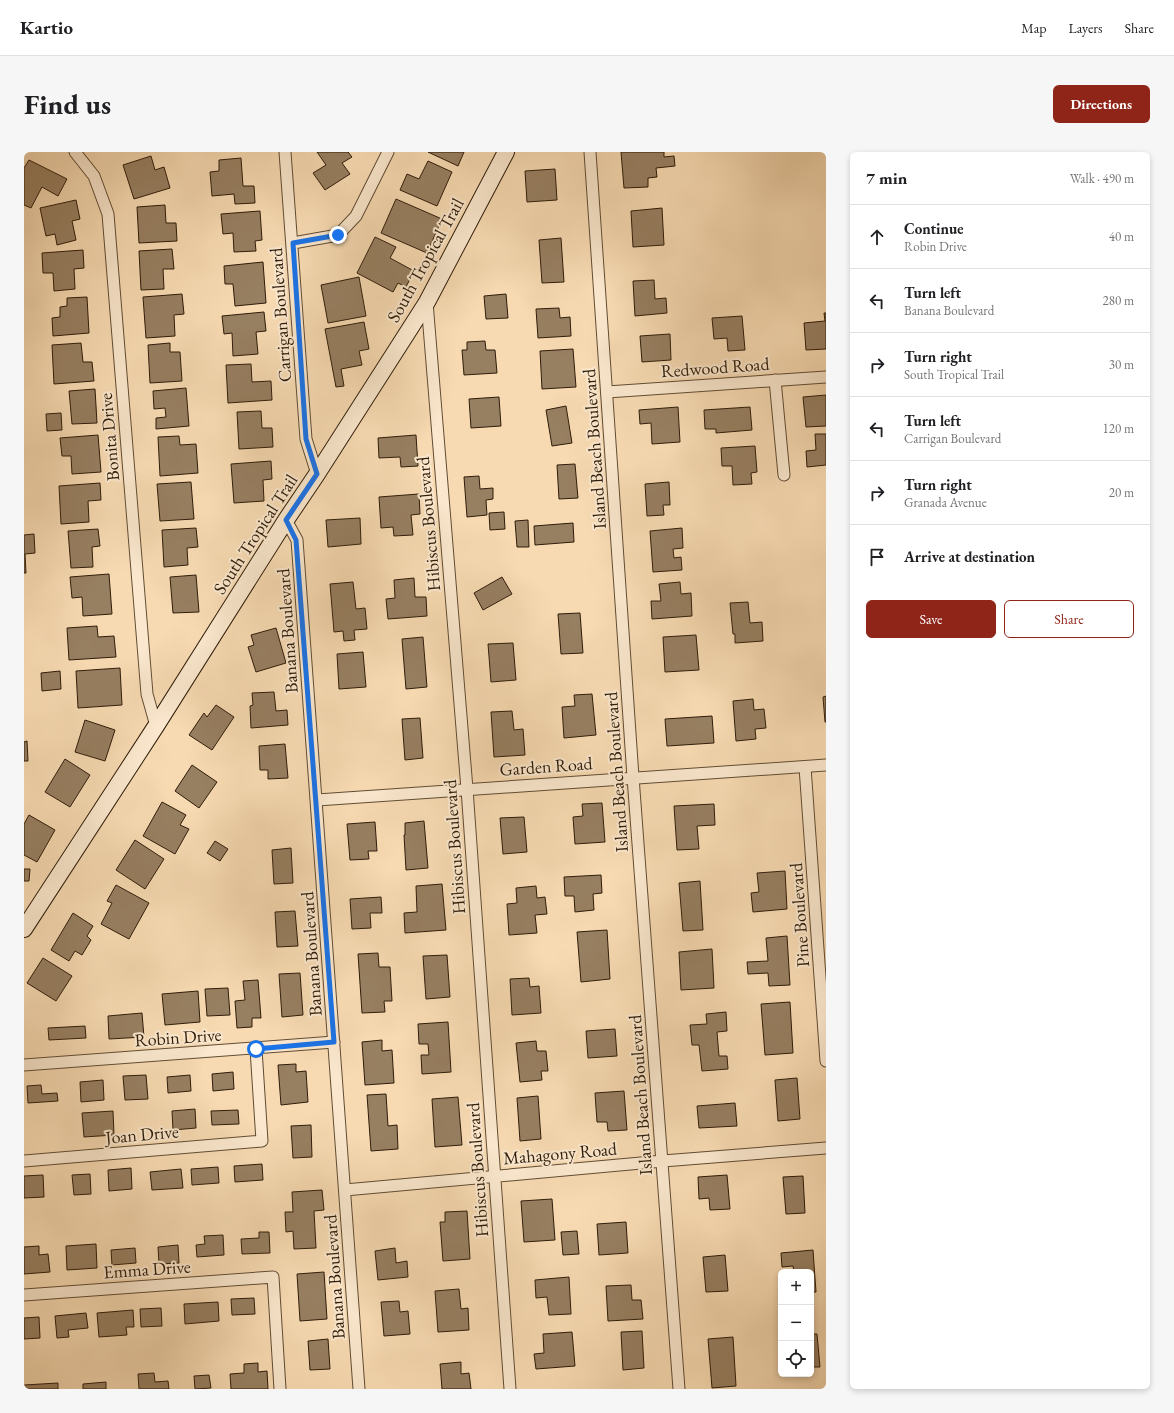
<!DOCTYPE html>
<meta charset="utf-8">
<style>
:root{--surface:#fff;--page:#f6f6f6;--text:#202124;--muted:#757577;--line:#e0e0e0;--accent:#8f2418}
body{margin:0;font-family:"EB Garamond",serif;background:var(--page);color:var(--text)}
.controls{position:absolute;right:12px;bottom:12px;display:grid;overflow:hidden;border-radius:6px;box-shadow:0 2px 6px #0003}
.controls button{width:36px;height:36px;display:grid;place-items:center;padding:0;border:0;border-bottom:1px solid var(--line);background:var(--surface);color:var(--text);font:20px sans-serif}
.stop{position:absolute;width:12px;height:12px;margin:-9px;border:3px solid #1a73e8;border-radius:50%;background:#fff}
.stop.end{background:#1a73e8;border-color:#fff;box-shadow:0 1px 4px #0008}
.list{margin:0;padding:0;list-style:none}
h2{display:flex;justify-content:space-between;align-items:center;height:52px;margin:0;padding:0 16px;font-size:17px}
h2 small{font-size:13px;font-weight:400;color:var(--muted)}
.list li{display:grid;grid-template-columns:26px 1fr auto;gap:12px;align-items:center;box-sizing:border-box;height:64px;padding:0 16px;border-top:1px solid var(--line)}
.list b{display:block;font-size:15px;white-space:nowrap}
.list p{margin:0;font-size:13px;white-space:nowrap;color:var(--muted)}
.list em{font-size:13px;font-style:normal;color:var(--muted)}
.actions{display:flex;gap:8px;padding:12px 16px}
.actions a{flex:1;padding:9px 0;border:1px solid var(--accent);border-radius:6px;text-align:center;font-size:14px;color:var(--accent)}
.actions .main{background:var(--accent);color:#fff}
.icon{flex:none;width:22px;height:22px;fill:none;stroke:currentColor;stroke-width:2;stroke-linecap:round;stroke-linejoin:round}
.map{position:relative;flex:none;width:802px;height:1237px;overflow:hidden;border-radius:6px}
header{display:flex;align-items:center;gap:24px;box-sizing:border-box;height:56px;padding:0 20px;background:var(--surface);border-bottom:1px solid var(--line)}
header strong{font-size:19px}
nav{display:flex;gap:22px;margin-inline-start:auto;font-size:14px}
.intro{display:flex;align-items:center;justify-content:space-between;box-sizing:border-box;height:96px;padding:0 24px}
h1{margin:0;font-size:28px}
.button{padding:10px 18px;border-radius:6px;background:var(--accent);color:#fff;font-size:14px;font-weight:700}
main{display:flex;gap:24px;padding:0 24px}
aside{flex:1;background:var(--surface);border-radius:6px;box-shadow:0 2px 6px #0003}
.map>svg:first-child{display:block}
.building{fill:#977f61;stroke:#2f1c09}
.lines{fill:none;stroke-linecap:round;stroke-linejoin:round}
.street-casing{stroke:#614c33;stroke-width:13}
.secondary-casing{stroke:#2f1c09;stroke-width:18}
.street{stroke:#fae7cd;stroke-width:11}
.secondary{stroke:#fae7cd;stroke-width:16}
.route{stroke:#1a73e8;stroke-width:5}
.labels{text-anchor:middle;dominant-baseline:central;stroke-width:4;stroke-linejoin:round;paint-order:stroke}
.street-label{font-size:18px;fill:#2f1c09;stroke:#fae7cd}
</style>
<header>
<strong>Kartio</strong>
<nav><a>Map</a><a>Layers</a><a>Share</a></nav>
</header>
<div class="intro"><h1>Find us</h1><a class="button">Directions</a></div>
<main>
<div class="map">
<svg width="802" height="1237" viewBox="0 0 802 1237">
<rect width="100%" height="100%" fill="#f7dab2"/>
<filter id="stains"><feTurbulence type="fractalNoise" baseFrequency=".005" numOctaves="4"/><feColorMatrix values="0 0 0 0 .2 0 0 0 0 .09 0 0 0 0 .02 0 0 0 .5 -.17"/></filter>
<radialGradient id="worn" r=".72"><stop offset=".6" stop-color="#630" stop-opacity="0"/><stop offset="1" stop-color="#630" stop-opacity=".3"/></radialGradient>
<g class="building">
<polygon points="293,0 324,0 328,5 318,11 326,22 301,38 289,21 302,13"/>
<polygon points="404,0 440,0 434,14"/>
<polygon points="597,0 640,0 640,5 650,4 651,14 632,16 633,25 624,26 624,35 600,36"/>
<polygon points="127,4 131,18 140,15 146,36 110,47 99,13"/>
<polygon points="217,6 219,34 230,34 231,51 211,52 210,42 188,44 186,20 195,19 195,8"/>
<polygon points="5,8 43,27 34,44 18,35 7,56 0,53 0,16"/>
<polygon points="404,9 428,20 413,54 376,38 383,22 395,27"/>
<polygon points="531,17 533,48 503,50 501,19"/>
<polygon points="372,47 418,67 403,101 357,81"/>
<polygon points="52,48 56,67 48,69 52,88 33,93 31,82 22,84 16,56"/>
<polygon points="141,53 142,71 152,71 153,89 115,91 113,55"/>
<polygon points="638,56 640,93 609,95 607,59"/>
<polygon points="236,59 238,88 231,89 232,99 210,100 209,81 199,82 197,62"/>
<polygon points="351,85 372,95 366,106 390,119 382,135 374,131 369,140 333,121"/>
<polygon points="537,86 540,130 518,131 515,88"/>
<polygon points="148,97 150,117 139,117 140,137 117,138 115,99"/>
<polygon points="59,98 60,116 50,117 51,137 30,139 29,121 19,121 18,101"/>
<polygon points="239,110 242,151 211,154 209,132 201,132 200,114"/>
<polygon points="335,125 342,164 304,171 297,133"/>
<polygon points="630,128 631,147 642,146 643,161 611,164 609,129"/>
<polygon points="158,142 160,162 150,163 151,184 122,186 119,145"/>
<polygon points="482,142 484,166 462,167 460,144"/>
<polygon points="63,145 65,181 29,184 28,166 36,165 36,155 43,154 43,146"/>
<polygon points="535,156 536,166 546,165 547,184 514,186 512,157"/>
<polygon points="240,160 242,179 232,180 234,202 209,204 208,181 200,182 198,164"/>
<polygon points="800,161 802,161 802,197 782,198 780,171 801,169"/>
<polygon points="718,164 721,198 704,199 703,186 690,187 688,166"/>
<polygon points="340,170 345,197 335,199 338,213 317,217 320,234 312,235 301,177"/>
<polygon points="646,182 647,208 618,210 616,184"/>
<polygon points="461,189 462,198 471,198 473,221 440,223 438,198 443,198 443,190"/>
<polygon points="57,191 59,210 68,210 70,229 30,232 28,193"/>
<polygon points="146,191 146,200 156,200 158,229 126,231 124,193"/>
<polygon points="549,197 552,235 518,237 516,199"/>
<polygon points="227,212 228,230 247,229 248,248 204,251 202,213"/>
<polygon points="162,236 165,274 132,277 132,266 142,265 141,256 130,257 129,239"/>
<polygon points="71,237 73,271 48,272 45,239"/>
<polygon points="802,243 802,274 782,275 779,245"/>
<polygon points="475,245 477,274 447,276 445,247"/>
<polygon points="542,254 548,291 528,294 522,258"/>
<polygon points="654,255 656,290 628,292 627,271 616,272 615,258"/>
<polygon points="726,255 728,278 692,281 692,277 681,277 680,258"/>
<polygon points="237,259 238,276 248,276 249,295 215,297 213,260"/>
<polygon points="37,261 38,278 23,279 22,262"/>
<polygon points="791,282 802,282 802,313 783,315 782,299 792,298"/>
<polygon points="74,283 77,320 48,322 47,304 38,304 36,286"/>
<polygon points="392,283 394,314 377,315 376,305 355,306 354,286"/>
<polygon points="155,284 156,293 172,292 174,321 136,324 134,285"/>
<polygon points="731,294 733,320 727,321 728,332 709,333 708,314 698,314 697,296"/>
<polygon points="247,309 248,327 239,328 240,349 210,351 207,312"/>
<polygon points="551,312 554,346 535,347 533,313"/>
<polygon points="455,324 456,337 469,336 469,347 462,348 463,363 443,365 440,325"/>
<polygon points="167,330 170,367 136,369 133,332"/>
<polygon points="645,330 646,353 639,353 640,363 623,364 621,332"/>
<polygon points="76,331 77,348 64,349 65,370 37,372 35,334"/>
<polygon points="395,342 396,362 387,363 389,383 370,384 369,375 357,376 355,345"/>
<polygon points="480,360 481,377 466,378 465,361"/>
<polygon points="336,366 337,392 304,395 302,368"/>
<polygon points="504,368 505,395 493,395 491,369"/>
<polygon points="549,371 550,390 511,393 510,374"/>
<polygon points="172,376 174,395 163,396 164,413 140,415 138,378"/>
<polygon points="658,376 659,396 649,397 650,406 657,405 658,418 629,420 626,379"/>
<polygon points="74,377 76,394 68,395 69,415 47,416 44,379"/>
<polygon points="10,382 11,401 1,402 2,421 0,421 0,383"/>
<polygon points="85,422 88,462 59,464 58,445 48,446 46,425"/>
<polygon points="172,423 175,460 149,461 146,425"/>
<polygon points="478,425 488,442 459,458 450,441"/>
<polygon points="390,426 391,445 402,445 403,464 364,467 362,447 371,446 370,428"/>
<polygon points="329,430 332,457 341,456 343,477 330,478 331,488 320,489 319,479 310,480 306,432"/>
<polygon points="656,430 657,442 667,441 668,464 628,467 627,449 637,449 635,432"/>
<polygon points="724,450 726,471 738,470 739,489 711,491 711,482 709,482 706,451"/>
<polygon points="556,461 559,501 537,502 534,462"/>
<polygon points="73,474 74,485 90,484 92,505 45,508 43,476"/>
<polygon points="252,476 262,511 232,520 224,495 230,493 227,483"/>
<polygon points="672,483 675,518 641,520 639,485"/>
<polygon points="399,485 403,535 382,537 378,487"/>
<polygon points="489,491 492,528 467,530 464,492"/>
<polygon points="339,500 342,535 315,537 313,502"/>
<polygon points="96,516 98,553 54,556 52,519"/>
<polygon points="36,519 37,537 18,539 17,521"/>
<polygon points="250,540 252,559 263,558 264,573 227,576 226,554 229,553 228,541"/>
<polygon points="568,542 572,583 540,586 538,555 551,554 550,543"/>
<polygon points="802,544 802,570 801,570 799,545"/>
<polygon points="729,547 730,558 740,557 742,576 731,577 732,587 712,589 709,549"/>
<polygon points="192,553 210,565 188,598 165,583 180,561 183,565"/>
<polygon points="488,559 490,578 499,577 501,603 470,605 467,560"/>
<polygon points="688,564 690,591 643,594 641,567"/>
<polygon points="396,566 399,606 381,608 378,567"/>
<polygon points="61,568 91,578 81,609 51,600"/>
<polygon points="3,589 4,609 0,609 0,590"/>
<polygon points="261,592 264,626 244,627 244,618 236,618 235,594"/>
<polygon points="41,607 66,623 46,655 21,640"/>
<polygon points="168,613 193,630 175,656 151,639"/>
<polygon points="138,650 162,663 156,673 165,677 151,702 119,684"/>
<polygon points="578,651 581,690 551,692 549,665 559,664 558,652"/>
<polygon points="690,652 691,673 673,674 675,697 653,698 650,654"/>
<polygon points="5,663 31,678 13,710 0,703 0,672"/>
<polygon points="500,665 503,700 479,702 476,666"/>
<polygon points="400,669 404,716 382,718 380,683 381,683 381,671"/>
<polygon points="351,670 353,699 344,699 345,707 326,708 323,672"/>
<polygon points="111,688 140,707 121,737 92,718"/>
<polygon points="191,689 204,697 196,709 183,701"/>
<polygon points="267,696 269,731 250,732 248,698"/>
<polygon points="0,717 6,717 5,729 0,729"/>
<polygon points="761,719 763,757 729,760 727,741 735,740 733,721"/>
<polygon points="577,723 578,741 569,742 570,758 551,760 550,744 541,744 540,725"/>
<polygon points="676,729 679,778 659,779 655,731"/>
<polygon points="418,732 422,778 381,781 380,761 393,760 392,734"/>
<polygon points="92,733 125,751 105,787 77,772 88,751 83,749"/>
<polygon points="512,734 513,746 521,745 523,762 511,763 513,781 485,783 483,752 493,751 492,736"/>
<polygon points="357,745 358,761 346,761 347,776 328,777 326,747"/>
<polygon points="271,759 274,794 253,795 251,760"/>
<polygon points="49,761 69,774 63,784 67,788 58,803 51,799 45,809 27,798"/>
<polygon points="583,778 586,827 557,830 553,780"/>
<polygon points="763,784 766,833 745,834 744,821 724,822 723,810 744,809 742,786"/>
<polygon points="688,797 690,836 657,838 655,800"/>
<polygon points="354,801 355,815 366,815 368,849 360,849 361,860 338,861 334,802"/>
<polygon points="423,803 426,845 402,847 399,804"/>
<polygon points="19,806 48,824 32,849 3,831"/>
<polygon points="276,821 279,863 258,865 255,822"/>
<polygon points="505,826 506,835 515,834 517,861 488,863 486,827"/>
<polygon points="234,828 237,866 228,866 228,875 213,876 211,849 221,848 219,829"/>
<polygon points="204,836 206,863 183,864 181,837"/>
<polygon points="174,839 176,870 141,873 138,842"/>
<polygon points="766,850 769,901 741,903 737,852"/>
<polygon points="702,860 703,879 693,880 695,904 703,904 704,917 678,919 675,893 668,893 666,873 683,872 682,862"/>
<polygon points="118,861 120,885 85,887 84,864"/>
<polygon points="424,870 427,920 398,922 397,903 405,903 404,892 395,892 394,872"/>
<polygon points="61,874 62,886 25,888 24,876"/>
<polygon points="591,877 593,904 564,906 562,879"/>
<polygon points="358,888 358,899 368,898 370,931 341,933 338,890"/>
<polygon points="512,889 513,899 522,899 524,919 517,919 518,928 496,930 492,891"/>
<polygon points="272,912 272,920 282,919 284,950 257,953 254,913"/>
<polygon points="209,920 210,937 189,939 188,922"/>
<polygon points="122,923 124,947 101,948 99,924"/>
<polygon points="166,923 167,939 144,941 143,925"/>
<polygon points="773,926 776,967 754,969 751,928"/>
<polygon points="79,928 80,948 57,950 56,930"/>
<polygon points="17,933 18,942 33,941 34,949 4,951 3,934"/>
<polygon points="600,939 603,978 584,979 583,970 573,970 571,941"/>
<polygon points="362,942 364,974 373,973 374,997 347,999 343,943"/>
<polygon points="514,944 517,987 496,989 493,946"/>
<polygon points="434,945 438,993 411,995 408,947"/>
<polygon points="711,951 713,974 675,976 673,954"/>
<polygon points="171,957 172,976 149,978 148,959"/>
<polygon points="214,958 215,972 188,973 187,959"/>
<polygon points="89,959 90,983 60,985 58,961"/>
<polygon points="287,973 288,1005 269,1006 267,974"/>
<polygon points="238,1012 239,1028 211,1030 210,1014"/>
<polygon points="194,1015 195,1031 168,1033 167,1017"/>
<polygon points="107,1016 108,1037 85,1039 84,1018"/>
<polygon points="157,1017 159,1036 128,1038 126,1020"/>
<polygon points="66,1022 67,1042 50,1043 48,1023"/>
<polygon points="19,1023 20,1045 0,1046 0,1024"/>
<polygon points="703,1023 706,1057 686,1058 685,1046 675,1047 674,1025"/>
<polygon points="779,1024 781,1061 762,1062 759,1025"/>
<polygon points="298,1038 300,1058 290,1059 292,1096 270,1097 269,1079 262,1080 261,1060 269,1060 268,1040"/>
<polygon points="528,1047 531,1088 500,1090 497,1049"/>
<polygon points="443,1059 446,1107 419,1109 416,1070 421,1070 421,1060"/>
<polygon points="602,1070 604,1101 575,1103 573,1072"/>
<polygon points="553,1079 555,1102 539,1103 537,1080"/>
<polygon points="235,1080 245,1080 246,1101 218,1102 217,1087 235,1086"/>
<polygon points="199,1083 200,1103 173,1105 172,1093 181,1092 180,1084"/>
<polygon points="72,1092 73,1116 43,1118 42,1094"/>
<polygon points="154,1093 155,1111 135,1112 134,1095"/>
<polygon points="15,1094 15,1103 24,1102 26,1120 0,1122 0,1095"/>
<polygon points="111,1096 112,1111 88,1113 87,1098"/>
<polygon points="371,1096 372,1111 383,1109 384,1125 354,1128 351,1099"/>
<polygon points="789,1098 792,1140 787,1140 787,1120 770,1120 769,1114 758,1115 757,1101"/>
<polygon points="701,1103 704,1139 682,1140 679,1105"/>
<polygon points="300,1120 303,1167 276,1169 273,1122"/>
<polygon points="545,1125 547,1162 525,1163 523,1145 512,1146 511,1128"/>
<polygon points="607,1133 608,1148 617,1148 619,1167 584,1169 582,1134"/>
<polygon points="435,1137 437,1157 444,1156 445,1178 414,1180 411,1139"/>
<polygon points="230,1146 231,1162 208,1163 207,1147"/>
<polygon points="375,1149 376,1160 384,1159 386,1182 360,1184 357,1150"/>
<polygon points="194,1150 195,1169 161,1172 160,1152"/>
<polygon points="137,1156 138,1174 117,1175 116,1157"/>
<polygon points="109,1158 110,1175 102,1175 103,1183 75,1185 73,1161"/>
<polygon points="62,1161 64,1176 44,1178 45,1185 33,1186 31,1164"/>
<polygon points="15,1165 16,1186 0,1187 0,1166"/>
<polygon points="618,1179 620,1216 599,1218 597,1180"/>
<polygon points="548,1180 551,1214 512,1217 510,1202 520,1201 519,1182"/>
<polygon points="787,1182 793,1182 796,1215 787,1215"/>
<polygon points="709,1185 712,1234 688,1236 684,1187"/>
<polygon points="304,1187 306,1217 286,1218 284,1189"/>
<polygon points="437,1210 437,1222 445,1221 447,1237 418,1237 416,1212"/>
<polygon points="234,1211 234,1220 243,1219 244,1237 207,1237 206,1222 220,1221 220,1212"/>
<polygon points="130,1221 131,1230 144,1229 145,1237 115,1237 114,1222"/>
<polygon points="185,1223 187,1236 171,1237 170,1224"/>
<polygon points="82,1230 82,1237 59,1237 59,1232"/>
<polygon points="34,1231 34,1237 0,1237 0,1233"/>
</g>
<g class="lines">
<g class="street-casing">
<g id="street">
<polyline points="51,0 70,24 84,62 123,542 132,574"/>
<polyline points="261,0 282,287 293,322"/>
<polyline points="566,0 609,625 655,1237"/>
<polyline points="269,91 314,83 332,64 364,0"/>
<polyline points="403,150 443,637 486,1237"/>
<polyline points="751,228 760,323"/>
<polyline points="583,240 802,225"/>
<polyline points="262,368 273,388 335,1237"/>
<polyline points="781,615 802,909"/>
<polyline points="293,648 802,613"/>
<polyline points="0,913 310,890"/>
<polyline points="0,1009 238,989 232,897"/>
<polyline points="321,1038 639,1009 802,996"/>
<polyline points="0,1143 249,1125 256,1237"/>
</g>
</g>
<g class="secondary-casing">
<polyline id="secondary" points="0,777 132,574 262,368 293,322 403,150 482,0"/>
</g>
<use href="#street" class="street"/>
<use href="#secondary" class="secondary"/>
</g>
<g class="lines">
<polyline class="route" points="232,897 310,890 272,388 262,368 293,322 282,287 269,91 314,83"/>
</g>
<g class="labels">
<g class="street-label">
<text transform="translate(401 108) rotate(-61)">South Tropical Trail</text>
<text transform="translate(256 163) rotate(-94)">Carrigan Boulevard</text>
<text transform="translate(691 215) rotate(-4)">Redwood Road</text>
<text transform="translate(85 285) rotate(-95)">Bonita Drive</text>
<text transform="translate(570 297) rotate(-94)">Island Beach Boulevard</text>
<text transform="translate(404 372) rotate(-95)">Hibiscus Boulevard</text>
<text transform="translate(231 382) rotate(-57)">South Tropical Trail</text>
<text transform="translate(263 479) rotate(-94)">Banana Boulevard</text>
<text transform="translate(522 614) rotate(-4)">Garden Road</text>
<text transform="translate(592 620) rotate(-94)">Island Beach Boulevard</text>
<text transform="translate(430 695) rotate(-94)">Hibiscus Boulevard</text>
<text transform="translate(775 763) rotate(-94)">Pine Boulevard</text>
<text transform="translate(287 802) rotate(-94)">Banana Boulevard</text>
<text transform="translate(154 885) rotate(-4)">Robin Drive</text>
<text transform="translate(616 943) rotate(-94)">Island Beach Boulevard</text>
<text transform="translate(118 982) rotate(-5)">Joan Drive</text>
<text transform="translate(536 1001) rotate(-5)">Mahagony Road</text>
<text transform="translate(453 1018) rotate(-94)">Hibiscus Boulevard</text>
<text transform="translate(123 1117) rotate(-4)">Emma Drive</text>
<text transform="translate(310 1125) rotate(-94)">Banana Boulevard</text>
</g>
</g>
<rect width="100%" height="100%" filter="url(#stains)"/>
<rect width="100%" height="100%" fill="url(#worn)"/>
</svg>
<div class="controls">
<button>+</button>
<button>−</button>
<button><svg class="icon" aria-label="locate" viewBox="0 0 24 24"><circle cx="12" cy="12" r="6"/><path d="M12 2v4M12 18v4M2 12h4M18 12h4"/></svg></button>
</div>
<div class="stop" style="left:232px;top:897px"></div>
<div class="stop end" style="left:314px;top:83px"></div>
</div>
<aside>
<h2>7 min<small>Walk · 490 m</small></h2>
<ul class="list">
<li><svg class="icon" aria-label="ahead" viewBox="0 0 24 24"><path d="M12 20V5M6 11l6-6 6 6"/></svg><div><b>Continue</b><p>Robin Drive</p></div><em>40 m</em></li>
<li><svg class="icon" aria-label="left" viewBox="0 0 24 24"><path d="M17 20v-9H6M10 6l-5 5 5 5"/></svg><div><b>Turn left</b><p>Banana Boulevard</p></div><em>280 m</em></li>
<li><svg class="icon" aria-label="right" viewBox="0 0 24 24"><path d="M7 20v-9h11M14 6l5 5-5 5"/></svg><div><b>Turn right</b><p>South Tropical Trail</p></div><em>30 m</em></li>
<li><svg class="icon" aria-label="left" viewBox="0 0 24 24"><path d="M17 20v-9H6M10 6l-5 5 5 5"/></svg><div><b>Turn left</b><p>Carrigan Boulevard</p></div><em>120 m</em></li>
<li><svg class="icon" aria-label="right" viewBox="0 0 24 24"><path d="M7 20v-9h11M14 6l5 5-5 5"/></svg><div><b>Turn right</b><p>Granada Avenue</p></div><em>20 m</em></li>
<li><svg class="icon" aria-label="arrive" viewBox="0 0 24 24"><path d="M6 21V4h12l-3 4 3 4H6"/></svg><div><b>Arrive at destination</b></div></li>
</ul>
<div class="actions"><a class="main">Save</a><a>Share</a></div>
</aside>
</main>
